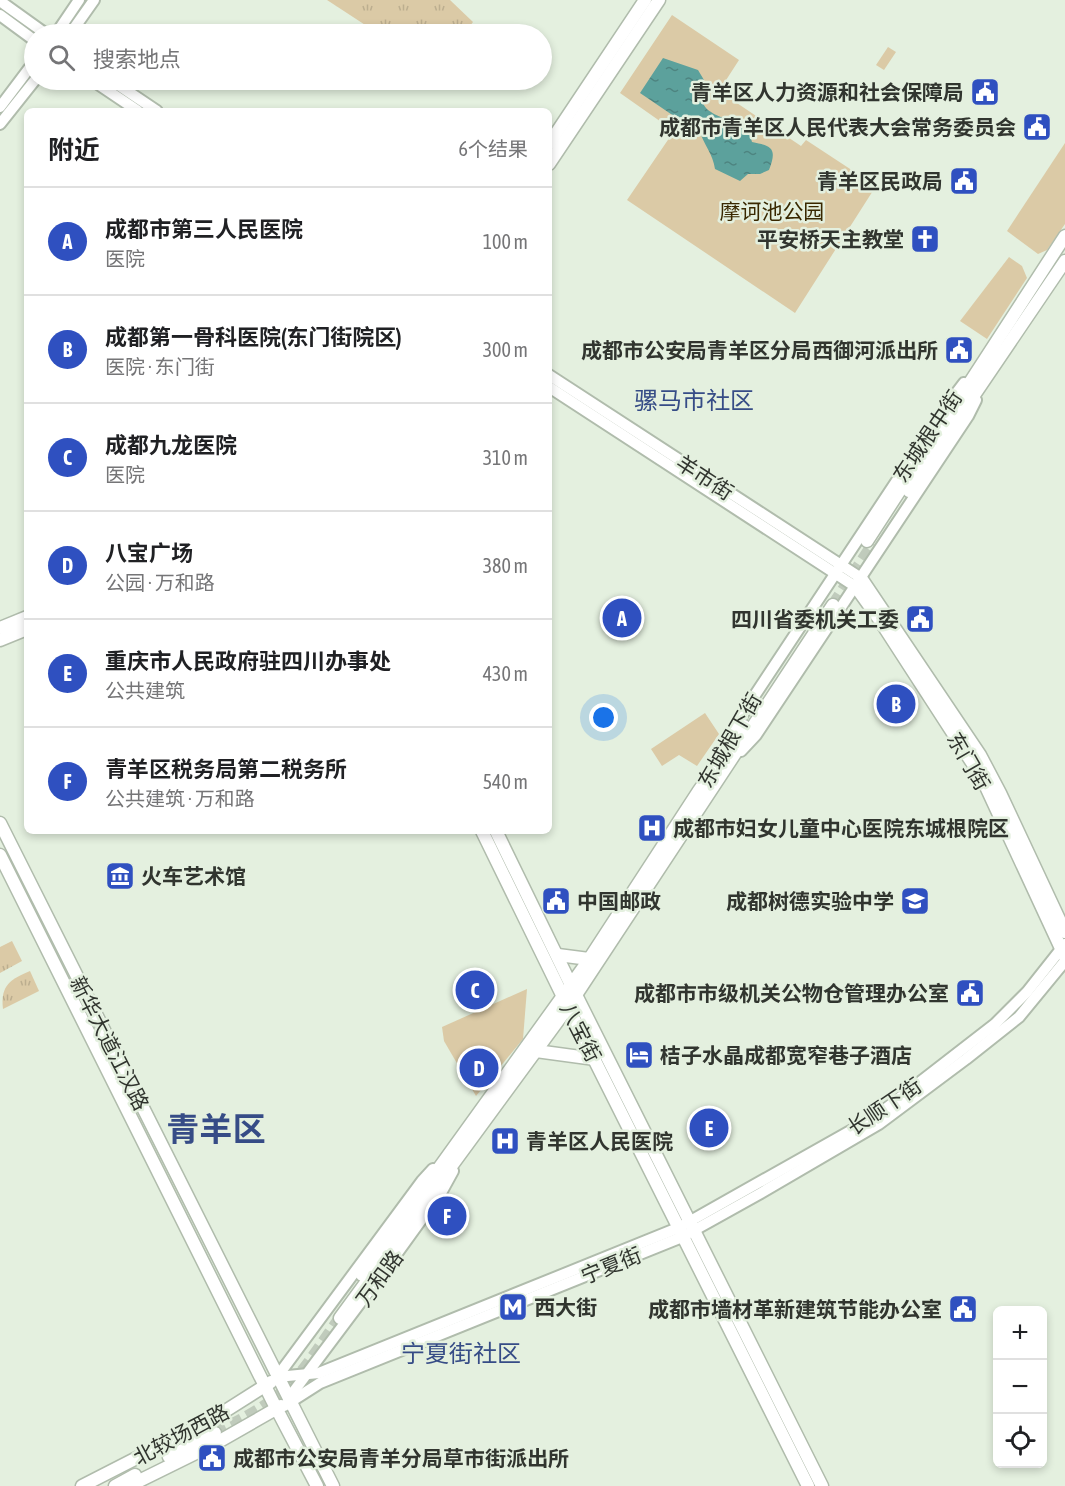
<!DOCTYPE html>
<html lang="zh">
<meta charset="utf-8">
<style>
:root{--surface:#fff;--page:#f2f2f2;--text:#202124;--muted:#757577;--line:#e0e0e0;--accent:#2f50c0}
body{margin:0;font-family:"Asap Condensed","Noto Sans SC",sans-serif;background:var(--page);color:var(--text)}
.controls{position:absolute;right:18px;bottom:18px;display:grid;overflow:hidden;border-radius:9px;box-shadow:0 3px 9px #0003}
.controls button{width:54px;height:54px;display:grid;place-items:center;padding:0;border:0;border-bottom:2px solid var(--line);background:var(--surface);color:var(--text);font:30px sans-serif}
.you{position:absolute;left:604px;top:718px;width:21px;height:21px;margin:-15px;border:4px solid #fff;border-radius:50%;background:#1a73e8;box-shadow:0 0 0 9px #1a73e833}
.badge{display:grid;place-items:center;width:39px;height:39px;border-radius:50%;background:var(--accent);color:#fff;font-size:20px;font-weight:700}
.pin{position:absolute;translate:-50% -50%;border:3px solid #fff;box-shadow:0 2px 6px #0006}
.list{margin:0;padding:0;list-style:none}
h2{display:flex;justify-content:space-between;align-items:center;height:78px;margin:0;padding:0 24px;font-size:26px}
h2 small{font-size:20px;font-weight:400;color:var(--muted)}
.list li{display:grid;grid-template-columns:39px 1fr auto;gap:18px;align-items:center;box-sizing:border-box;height:108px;padding:0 24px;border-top:2px solid var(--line)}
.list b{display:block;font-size:22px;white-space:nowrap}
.list p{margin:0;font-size:20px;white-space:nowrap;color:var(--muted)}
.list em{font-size:20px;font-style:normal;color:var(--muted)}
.icon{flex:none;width:33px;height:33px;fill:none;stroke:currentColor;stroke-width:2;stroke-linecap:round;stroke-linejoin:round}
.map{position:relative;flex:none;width:1065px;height:1486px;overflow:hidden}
.search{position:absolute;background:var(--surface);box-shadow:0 3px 9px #0003;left:24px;top:24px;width:528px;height:66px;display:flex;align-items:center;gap:15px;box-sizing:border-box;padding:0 21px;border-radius:33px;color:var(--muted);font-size:22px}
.panel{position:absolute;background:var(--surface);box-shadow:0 3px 9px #0003;left:24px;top:108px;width:528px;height:726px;border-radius:9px}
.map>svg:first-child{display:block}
.grass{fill:url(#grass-tufts)}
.green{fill:#dbcaa6}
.water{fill:url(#water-ripples)}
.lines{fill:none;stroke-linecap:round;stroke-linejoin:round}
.primary-tunnel{stroke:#c0cbbc;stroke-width:12;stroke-dasharray:12 6;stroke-linecap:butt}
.secondary-casing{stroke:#b0bcac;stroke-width:14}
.primary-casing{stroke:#b0bcac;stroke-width:15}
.secondary{stroke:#fff;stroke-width:10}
.primary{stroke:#fff;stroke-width:12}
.labels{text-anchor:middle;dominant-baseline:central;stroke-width:5;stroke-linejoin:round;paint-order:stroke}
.poi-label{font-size:21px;font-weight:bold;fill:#31352f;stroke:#e4f0df;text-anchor:end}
.park-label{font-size:21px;fill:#392800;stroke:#e4f0df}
.street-label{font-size:21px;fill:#31352f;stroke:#e4f0df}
.quarter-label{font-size:24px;fill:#364c86;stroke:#e4f0df}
.town-label{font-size:33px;font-weight:bold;fill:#364c86;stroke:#e4f0df}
</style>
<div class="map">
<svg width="1065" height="1486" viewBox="0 0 1065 1486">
<defs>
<pattern id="grass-tufts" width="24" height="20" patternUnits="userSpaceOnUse" patternTransform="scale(1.5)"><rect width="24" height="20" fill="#dbcaa6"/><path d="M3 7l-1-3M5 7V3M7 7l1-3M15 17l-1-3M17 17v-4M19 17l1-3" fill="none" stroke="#bcae8f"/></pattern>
<pattern id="water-ripples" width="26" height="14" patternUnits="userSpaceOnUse" patternTransform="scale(1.5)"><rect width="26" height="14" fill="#5ca19c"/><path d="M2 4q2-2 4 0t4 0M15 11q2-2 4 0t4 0" fill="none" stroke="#4d8480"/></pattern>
</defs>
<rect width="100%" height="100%" fill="#e4f0df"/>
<g class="grass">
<polygon points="327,0 450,0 473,22 464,34 379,34"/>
<polygon points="12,941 22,961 0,973 0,947"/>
<path d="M30,971l9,20 -36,18c-3,-24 8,-30 27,-38z"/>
</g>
<g class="green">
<polygon points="672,15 739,60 719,91 801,146 806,140 876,186 795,313 627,200 674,131 620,93"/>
<polygon points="888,47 896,52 884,70 876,65"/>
<polygon points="1065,143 1065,224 1047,250 1038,254 1007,231"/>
<polygon points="1009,257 1022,266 1027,278 987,339 960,321"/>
<polygon points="705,713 719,734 697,766 679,755 662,766 651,749"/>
<polygon points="527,989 523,1039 476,1096 444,1041 442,1027"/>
</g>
<path class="water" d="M663,58l35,12 6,10 -8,5 -1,6c4,5 10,17 13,19 15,12 40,11 44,32 21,4 25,7 17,28l-9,4h-12l-8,7 -25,-12c-2,-15 -11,-24 -16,-39l-12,-5 -47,-32z"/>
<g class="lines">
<g class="primary-tunnel">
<polyline points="833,605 873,544"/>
<path d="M215,1433c22,-11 45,-22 64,-38 25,-21 42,-51 61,-77"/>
</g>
<g class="secondary-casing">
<g id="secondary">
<polyline points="0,1 46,34"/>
<polyline points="0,15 34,40"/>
<polyline points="56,34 79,0"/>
<polyline points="70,34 94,0"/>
<polyline points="92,80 138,111"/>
<polyline points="111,80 157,111"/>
<polyline points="0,107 34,62"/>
<polyline points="0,124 35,80"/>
<polyline points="549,375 861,578"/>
<polyline points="549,387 856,587"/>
<polyline points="730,741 738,722 751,701 945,408 964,383"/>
<polyline points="741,751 756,735 968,416 976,400"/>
<polyline points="277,1377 319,1373 678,1228 875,1117 995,1024 1027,992 1065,944"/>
<polyline points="277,1377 422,1181 433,1169"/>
<polyline points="288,1399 390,1263 442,1191 453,1171"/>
<polyline points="284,1406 320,1383 682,1237 761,1193 879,1124 966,1059 1019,1017 1065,961"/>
</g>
</g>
<g class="primary-casing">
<g id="primary">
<polyline points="549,144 645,0"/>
<polyline points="549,164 659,0"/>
<polyline points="909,491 1065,261"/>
<polyline points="867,541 1065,236"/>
<polyline points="861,578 980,755 1000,793 1065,932"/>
<polyline points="856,587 879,619 982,778 1065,957"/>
<polyline points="0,628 27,617"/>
<polyline points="0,640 27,629"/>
<polyline points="0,823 333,1486"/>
<polyline points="482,831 568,1007 808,1486"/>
<polyline points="496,831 571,985 822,1486"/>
<polyline points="0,855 272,1400 317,1486"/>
<polyline points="558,955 589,959"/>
<polyline points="536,1051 595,1059"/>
<polyline points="362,1275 586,964 698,792 744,726"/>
<polyline points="340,1318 568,1007 833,605"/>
<polyline points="169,1457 215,1433"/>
<polyline points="82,1486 211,1420 271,1382"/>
<polyline points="115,1486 135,1475"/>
<polyline points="129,1486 218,1442 281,1406"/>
</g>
</g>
<use href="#secondary" class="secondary"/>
<use href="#primary" class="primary"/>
</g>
<defs>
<g id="civic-square" transform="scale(1.5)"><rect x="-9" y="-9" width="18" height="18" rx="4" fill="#2f50c0" stroke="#e4f0df"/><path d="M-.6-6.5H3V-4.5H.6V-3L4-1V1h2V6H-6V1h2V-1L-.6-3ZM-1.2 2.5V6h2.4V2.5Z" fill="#fff"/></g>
<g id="church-square" transform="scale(1.5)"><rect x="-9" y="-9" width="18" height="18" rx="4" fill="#2f50c0" stroke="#e4f0df"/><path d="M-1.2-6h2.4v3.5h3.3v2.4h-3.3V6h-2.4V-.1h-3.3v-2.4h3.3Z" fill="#fff"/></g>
<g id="hospital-square" transform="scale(1.5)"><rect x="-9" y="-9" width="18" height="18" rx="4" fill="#2f50c0" stroke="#e4f0df"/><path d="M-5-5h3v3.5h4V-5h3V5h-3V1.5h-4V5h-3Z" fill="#fff"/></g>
<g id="museum-square" transform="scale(1.5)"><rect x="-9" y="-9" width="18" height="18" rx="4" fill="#2f50c0" stroke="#e4f0df"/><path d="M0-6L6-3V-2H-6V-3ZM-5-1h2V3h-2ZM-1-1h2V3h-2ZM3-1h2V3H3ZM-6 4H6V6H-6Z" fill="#fff"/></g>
<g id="school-square" transform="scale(1.5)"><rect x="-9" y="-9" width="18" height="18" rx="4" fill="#2f50c0" stroke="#e4f0df"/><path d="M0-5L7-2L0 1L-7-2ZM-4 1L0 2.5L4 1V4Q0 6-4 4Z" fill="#fff"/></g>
<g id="hotel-square" transform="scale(1.5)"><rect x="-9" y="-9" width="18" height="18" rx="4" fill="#2f50c0" stroke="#e4f0df"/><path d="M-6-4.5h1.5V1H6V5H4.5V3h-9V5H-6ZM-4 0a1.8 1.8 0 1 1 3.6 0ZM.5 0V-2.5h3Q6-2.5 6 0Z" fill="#fff"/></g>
<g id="metro-square" transform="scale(1.5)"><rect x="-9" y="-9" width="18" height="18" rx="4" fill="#2f50c0" stroke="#e4f0df"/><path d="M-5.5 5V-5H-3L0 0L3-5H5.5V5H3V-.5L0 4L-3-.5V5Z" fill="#fff"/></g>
</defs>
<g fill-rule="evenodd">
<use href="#civic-square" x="985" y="92"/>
<use href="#civic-square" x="1037" y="127"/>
<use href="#civic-square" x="964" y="181"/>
<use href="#church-square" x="925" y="239"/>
<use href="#civic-square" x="959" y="350"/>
<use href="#civic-square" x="920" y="619"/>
<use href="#hospital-square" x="652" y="828"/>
<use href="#museum-square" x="120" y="876"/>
<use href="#civic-square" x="556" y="901"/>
<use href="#school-square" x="915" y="901"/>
<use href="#civic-square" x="970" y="993"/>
<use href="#hotel-square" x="639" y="1055"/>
<use href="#hospital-square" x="505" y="1141"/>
<use href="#metro-square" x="513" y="1307"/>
<use href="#civic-square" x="963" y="1309"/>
<use href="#civic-square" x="212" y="1458"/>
</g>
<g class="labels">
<g class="poi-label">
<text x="964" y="92">青羊区人力资源和社会保障局</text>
<text x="1016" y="127">成都市青羊区人民代表大会常务委员会</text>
<text x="943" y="181">青羊区民政局</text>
<text x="904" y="239">平安桥天主教堂</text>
<text x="938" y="350">成都市公安局青羊区分局西御河派出所</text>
<text x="899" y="619">四川省委机关工委</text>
<text x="673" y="828" text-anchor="start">成都市妇女儿童中心医院东城根院区</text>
<text x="141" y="876" text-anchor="start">火车艺术馆</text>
<text x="577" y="901" text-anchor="start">中国邮政</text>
<text x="894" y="901">成都树德实验中学</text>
<text x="949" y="993">成都市市级机关公物仓管理办公室</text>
<text x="660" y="1055" text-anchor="start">桔子水晶成都宽窄巷子酒店</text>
<text x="526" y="1141" text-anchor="start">青羊区人民医院</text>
<text x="534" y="1307" text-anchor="start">西大街</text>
<text x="942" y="1309">成都市墙材革新建筑节能办公室</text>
<text x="233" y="1458" text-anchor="start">成都市公安局青羊分局草市街派出所</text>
</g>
<g class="park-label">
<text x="772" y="211">摩诃池公园</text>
</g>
<g class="street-label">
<text transform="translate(927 436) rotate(-56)">东城根中街</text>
<text transform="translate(705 477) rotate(33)">羊市街</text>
<text transform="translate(729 740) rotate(-60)">东城根下街</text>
<text transform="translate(969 761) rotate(60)">东门街</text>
<text transform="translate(581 1032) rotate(63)">八宝街</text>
<text transform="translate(110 1043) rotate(63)">新华大道江汉路</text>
<text transform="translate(884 1106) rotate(-34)">长顺下街</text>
<text transform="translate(611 1265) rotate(-22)">宁夏街</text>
<text transform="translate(379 1278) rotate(-54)">万和路</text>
<text transform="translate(181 1434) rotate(-28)">北较场西路</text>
</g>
<g class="quarter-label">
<text x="694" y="400">骡马市社区</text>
<text x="461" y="1353">宁夏街社区</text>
</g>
<g class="town-label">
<text x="216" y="1129">青羊区</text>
</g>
</g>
</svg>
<div class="controls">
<button>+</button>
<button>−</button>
<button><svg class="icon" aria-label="locate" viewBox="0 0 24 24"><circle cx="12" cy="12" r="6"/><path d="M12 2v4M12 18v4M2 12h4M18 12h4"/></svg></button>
</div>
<div class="you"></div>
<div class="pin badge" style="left:622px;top:618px">A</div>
<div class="pin badge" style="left:896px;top:704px">B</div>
<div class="pin badge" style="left:475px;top:990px">C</div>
<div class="pin badge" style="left:479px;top:1068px">D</div>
<div class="pin badge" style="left:709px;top:1128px">E</div>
<div class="pin badge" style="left:447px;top:1216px">F</div>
<div class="search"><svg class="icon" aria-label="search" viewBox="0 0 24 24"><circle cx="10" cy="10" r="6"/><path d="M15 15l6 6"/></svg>搜索地点</div>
<section class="panel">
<h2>附近<small>6个结果</small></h2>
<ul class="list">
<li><span class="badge">A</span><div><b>成都市第三人民医院</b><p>医院</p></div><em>100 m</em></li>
<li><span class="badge">B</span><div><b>成都第一骨科医院(东门街院区)</b><p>医院 · 东门街</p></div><em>300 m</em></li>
<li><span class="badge">C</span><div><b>成都九龙医院</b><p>医院</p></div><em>310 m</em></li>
<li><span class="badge">D</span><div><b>八宝广场</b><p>公园 · 万和路</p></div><em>380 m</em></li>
<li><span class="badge">E</span><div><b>重庆市人民政府驻四川办事处</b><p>公共建筑</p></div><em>430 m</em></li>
<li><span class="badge">F</span><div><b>青羊区税务局第二税务所</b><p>公共建筑 · 万和路</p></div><em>540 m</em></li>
</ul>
</section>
</div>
